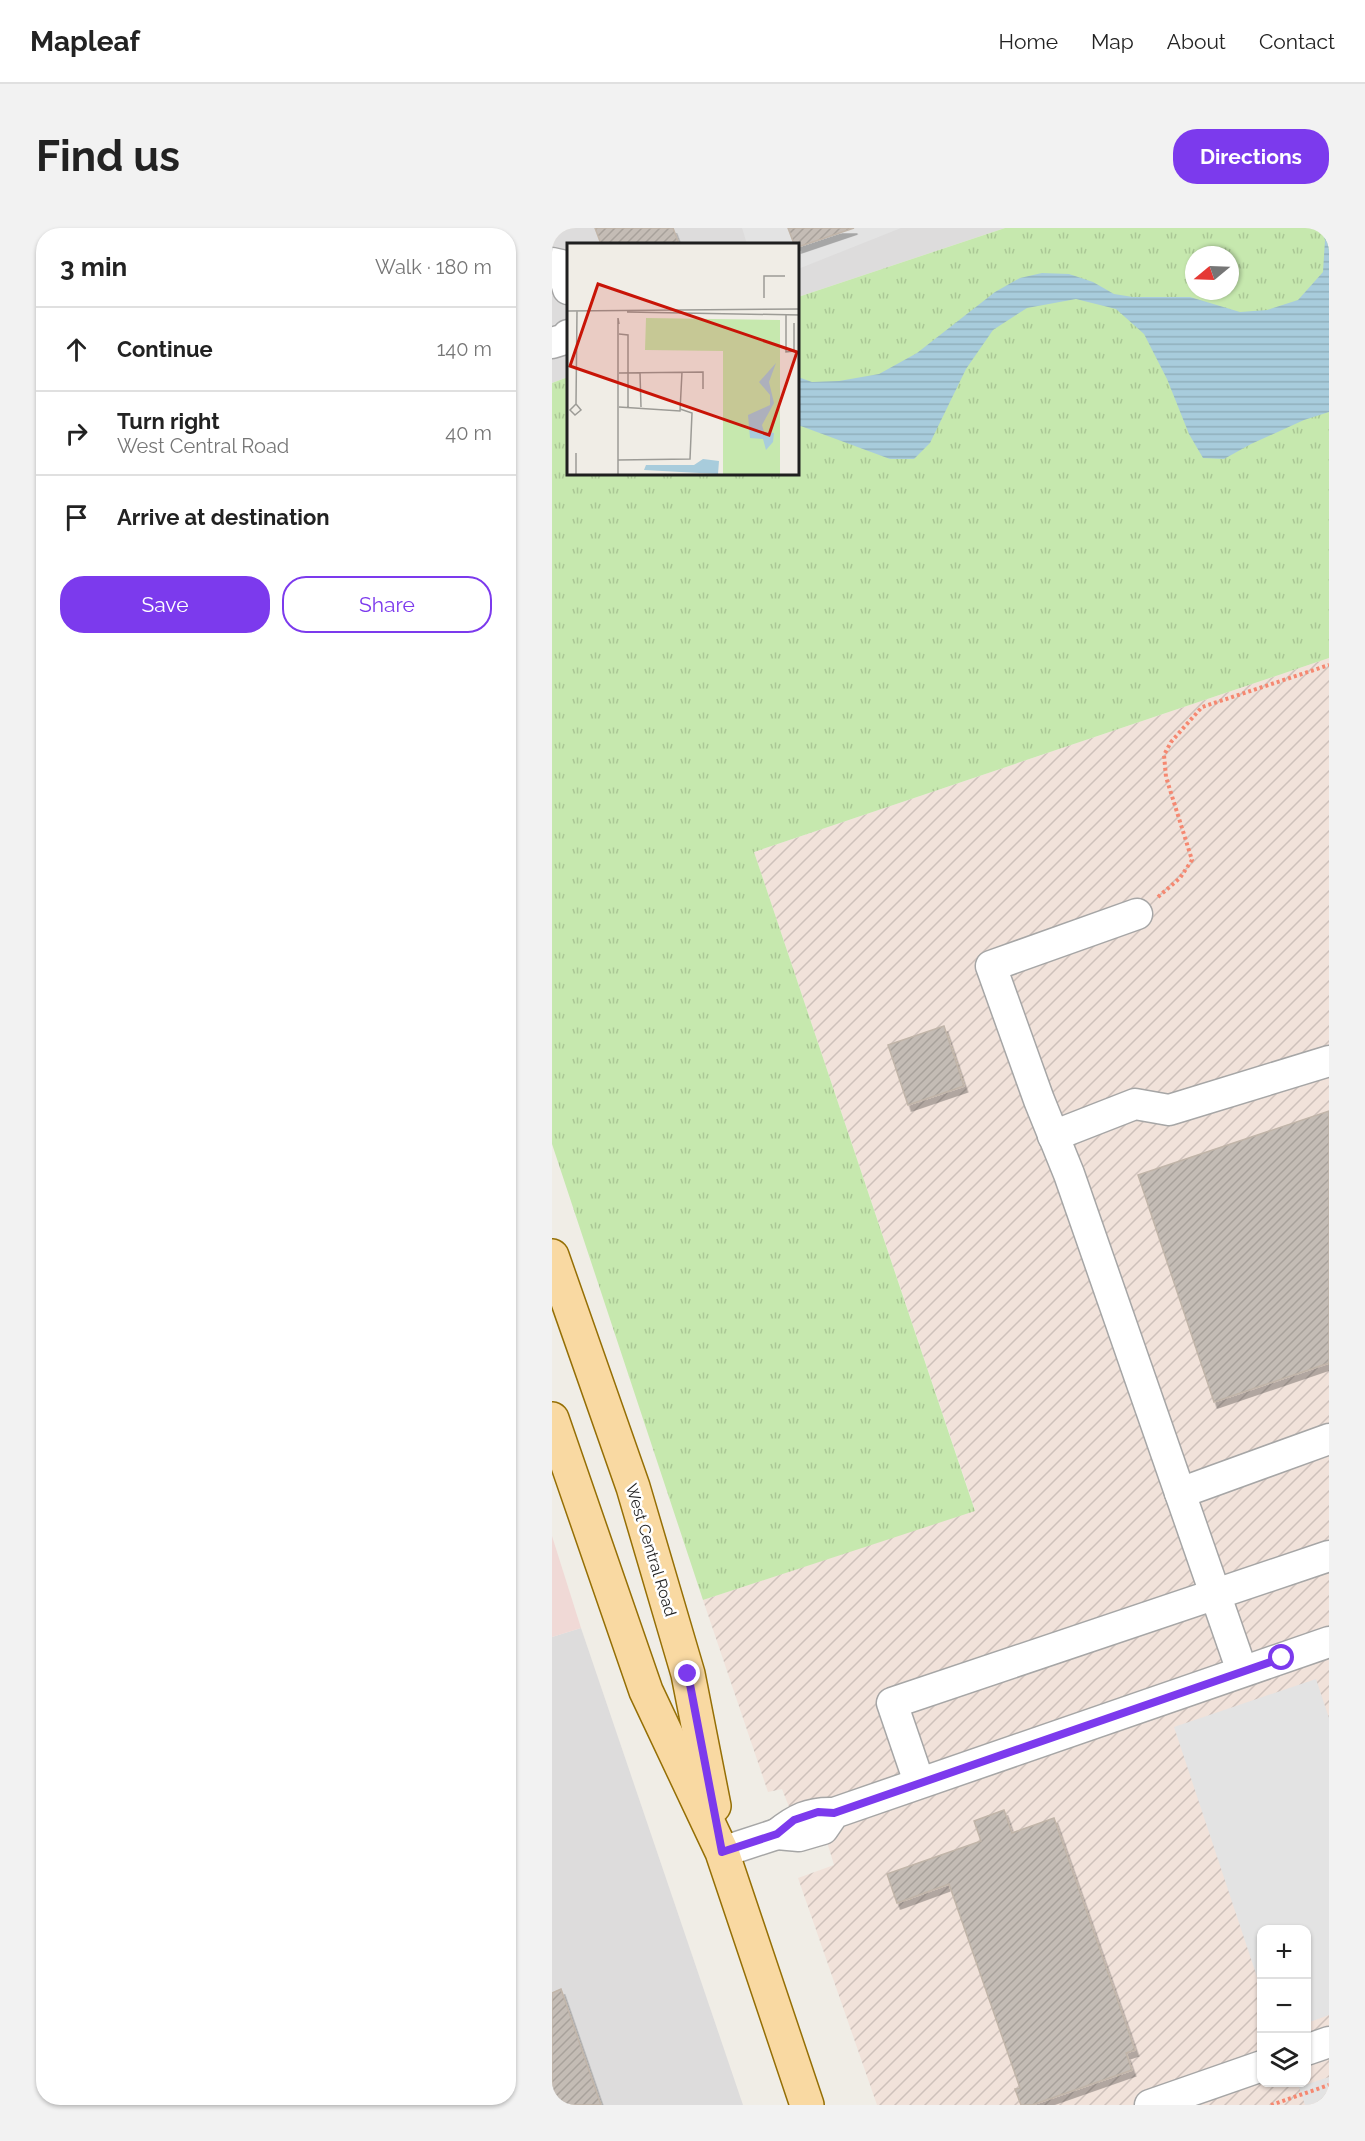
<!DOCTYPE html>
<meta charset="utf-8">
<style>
:root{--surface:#fff;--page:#f2f2f2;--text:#222;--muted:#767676;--line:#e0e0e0;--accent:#7c3aed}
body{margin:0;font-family:Raleway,sans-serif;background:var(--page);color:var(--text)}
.controls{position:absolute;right:18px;bottom:18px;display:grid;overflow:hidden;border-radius:12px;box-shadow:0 2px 4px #0004}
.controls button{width:54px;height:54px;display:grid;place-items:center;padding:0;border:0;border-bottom:2px solid var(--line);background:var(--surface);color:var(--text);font:30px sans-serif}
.compass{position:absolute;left:633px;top:18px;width:54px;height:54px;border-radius:50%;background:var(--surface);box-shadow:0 2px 4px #0004;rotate:251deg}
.stop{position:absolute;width:18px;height:18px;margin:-14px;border:4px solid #7c3aed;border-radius:50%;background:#fff}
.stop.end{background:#7c3aed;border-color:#fff;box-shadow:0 2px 6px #0008}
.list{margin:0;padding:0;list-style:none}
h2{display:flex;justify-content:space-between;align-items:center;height:78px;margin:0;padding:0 24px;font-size:26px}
h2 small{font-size:20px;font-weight:400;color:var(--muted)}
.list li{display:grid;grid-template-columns:39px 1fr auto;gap:18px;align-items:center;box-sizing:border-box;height:84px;padding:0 24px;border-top:2px solid var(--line)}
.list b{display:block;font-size:22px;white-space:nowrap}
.list p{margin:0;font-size:20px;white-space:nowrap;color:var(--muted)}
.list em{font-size:20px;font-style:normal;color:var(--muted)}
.actions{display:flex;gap:12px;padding:18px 24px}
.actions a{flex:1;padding:14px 0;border:2px solid var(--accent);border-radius:24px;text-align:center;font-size:21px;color:var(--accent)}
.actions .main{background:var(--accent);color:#fff}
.icon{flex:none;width:33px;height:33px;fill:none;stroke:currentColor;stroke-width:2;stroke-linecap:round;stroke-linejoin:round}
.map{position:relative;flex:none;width:777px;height:1877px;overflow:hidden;border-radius:24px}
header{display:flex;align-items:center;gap:36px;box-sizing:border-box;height:84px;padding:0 30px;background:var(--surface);border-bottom:2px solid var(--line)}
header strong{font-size:28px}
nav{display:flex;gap:33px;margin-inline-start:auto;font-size:21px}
.intro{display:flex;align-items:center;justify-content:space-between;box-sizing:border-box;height:144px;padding:0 36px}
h1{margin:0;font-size:42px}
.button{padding:15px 27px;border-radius:24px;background:var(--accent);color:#fff;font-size:21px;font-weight:700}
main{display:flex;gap:36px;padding:0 36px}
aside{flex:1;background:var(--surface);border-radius:24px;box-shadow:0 2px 4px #0004}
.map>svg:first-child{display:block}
.residential{fill:#dddcdc}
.commercial{fill:#f0d9d6}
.military{fill:url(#military-furrows);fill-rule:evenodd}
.grass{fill:url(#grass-tufts);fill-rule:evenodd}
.parking{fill:#e3e3e3}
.water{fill:url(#water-rules)}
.building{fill:url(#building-hatch);stroke:#c1b5a9;stroke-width:1.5;filter:url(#shadow)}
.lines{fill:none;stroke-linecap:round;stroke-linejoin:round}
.minor-casing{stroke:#a6a6a6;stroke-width:33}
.major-casing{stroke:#956f05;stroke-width:36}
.path{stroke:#f58871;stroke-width:4;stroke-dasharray:3 3;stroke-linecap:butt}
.minor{stroke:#fff;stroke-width:30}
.major{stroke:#f9d9a2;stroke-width:33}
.route{stroke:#7c3aed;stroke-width:8}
.labels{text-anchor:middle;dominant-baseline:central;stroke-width:5;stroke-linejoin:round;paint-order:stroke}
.street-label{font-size:16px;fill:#1f1f1f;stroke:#fff}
.inset-road{fill:none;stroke:#9c9b96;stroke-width:1.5}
.view{fill:#c81407;fill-opacity:0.15;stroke:#c81407;stroke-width:3}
.inset-edge{fill:none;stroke:#1f1f1f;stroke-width:3}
</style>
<header>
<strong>Mapleaf</strong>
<nav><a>Home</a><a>Map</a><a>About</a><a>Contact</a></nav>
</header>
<div class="intro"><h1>Find us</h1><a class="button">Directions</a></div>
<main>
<aside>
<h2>3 min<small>Walk · 180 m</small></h2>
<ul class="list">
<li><svg class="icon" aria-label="ahead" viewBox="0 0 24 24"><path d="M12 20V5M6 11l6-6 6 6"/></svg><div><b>Continue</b></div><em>140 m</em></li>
<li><svg class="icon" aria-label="right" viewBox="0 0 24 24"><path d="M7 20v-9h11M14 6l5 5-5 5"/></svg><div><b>Turn right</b><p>West Central Road</p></div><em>40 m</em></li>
<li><svg class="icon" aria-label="arrive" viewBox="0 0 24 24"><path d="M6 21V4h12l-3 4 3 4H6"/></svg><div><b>Arrive at destination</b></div></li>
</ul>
<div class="actions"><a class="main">Save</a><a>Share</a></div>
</aside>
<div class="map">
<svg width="777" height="1877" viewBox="0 0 777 1877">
<defs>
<pattern id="military-furrows" width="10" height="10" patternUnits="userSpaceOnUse" patternTransform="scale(1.5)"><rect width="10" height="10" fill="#f1e2da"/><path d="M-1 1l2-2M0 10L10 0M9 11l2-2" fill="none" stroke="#cec1bb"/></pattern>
<pattern id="grass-tufts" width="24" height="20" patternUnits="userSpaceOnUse" patternTransform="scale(1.5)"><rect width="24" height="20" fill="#c6e8ae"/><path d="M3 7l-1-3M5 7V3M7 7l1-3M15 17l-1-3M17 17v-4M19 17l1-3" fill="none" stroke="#aac795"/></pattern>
<pattern id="water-rules" width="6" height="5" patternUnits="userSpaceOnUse" patternTransform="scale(1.5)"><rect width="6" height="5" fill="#a8ccdc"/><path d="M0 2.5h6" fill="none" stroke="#90afbc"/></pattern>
<pattern id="building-hatch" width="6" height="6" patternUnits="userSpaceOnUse" patternTransform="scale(1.5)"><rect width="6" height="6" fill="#c4bcb5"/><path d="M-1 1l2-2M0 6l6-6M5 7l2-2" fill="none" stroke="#a8a19b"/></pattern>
<filter id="shadow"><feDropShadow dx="3.5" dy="6" stdDeviation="0" flood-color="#0004"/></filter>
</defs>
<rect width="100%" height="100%" fill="#f0ede6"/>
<g class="residential">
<polygon points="0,0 453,0 246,69 246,16 16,16 16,149 0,155"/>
<polygon points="29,1400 191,1877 0,1877 0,1409"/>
</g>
<polygon class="commercial" points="0,1308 29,1400 0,1409"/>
<path class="military" d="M777,430v1447h-452l-79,-227 36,-13 -14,-46 -23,8 -15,-38 -14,3 -65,-192 272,-90 -221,-658zM710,1702h44v152h-44z"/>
<path class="grass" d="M453,0h324v430l-575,194 221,659 -272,89 -151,-456v-761l16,-6v97h230v-177zM642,27h36v36h-36z"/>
<g class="parking">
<polygon points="190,0 349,0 246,41 246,16 195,16"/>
<polygon points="764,1451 777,1490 777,1787 755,1795 754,1702 710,1702 709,1761 622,1499"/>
<polygon points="777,1849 777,1877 753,1877 747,1859"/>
</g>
<polygon class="water" points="768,0 777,0 777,184 752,192 699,216 672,231 651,230 637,206 615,151 592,106 564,81 524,71 475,80 441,102 414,141 378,215 362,231 338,231 246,197 246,149 260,154 287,153 327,146 365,125 443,64 468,50 490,45 517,46 541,54 562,66 581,69 638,69 688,84 715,82 746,72 771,44 773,12"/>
<g class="building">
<polygon points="43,0 121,0 127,16 49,16"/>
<polygon points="236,0 302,0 246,19 246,16 242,16"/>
<polygon points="392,798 412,858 356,877 336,817"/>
<polygon points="777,883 777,1135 662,1174 586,947"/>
<polygon points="452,1582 460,1605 502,1590 583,1822 574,1825 580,1842 480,1877 469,1877 463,1861 468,1860 397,1656 345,1675 335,1646 429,1613 422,1593"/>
<polygon points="9,1761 49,1877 0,1877 0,1765"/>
</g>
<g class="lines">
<g class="minor-casing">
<g id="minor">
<polyline points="0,35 9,37 16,61"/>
<polyline points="0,115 13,111 16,107"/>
<polyline points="585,686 439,738 487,872 517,946 690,1443"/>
<polyline points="501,908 583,876 617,882 777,833"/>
<polyline points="628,1265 777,1211"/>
<polyline points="367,1554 340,1475 777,1328"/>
<path d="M282,1585l-11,16 -24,7 -22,-2c19,-15 32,-22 57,-21l495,-171"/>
<polyline points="170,1624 225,1606"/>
<polyline points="754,1822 777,1814"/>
<polyline points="598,1877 710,1838"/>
</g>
</g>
<g class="major-casing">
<g id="major">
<polyline points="0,1028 81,1259 136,1446 162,1578"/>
<polyline points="0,1191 94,1463 170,1624 255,1877"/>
</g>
</g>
<g class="path">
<polyline points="606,669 628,650 640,632 614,549 612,527 619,514 650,479 777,437"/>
<polyline points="719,1877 777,1857"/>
</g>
<use href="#minor" class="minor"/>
<use href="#major" class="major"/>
</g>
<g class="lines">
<polyline class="route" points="136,1446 170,1624 225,1606 242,1592 266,1584 282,1585 730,1430"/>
</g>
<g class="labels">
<g class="street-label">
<text transform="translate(99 1322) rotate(73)">West Central Road</text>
</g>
</g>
<g transform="translate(15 15)">
<rect width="232" height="232" fill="#f0ede6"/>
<path d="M79,75l134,2v155h-57v-124l-78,-1z" fill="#c6e8ae"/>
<path d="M209,120l-7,19 5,21 -12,22 2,7 10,1 -1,9 -7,8 -3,-11 -13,-1 -2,-23 22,-10v-10l-11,-13zM136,216l16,2 -1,13 -74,-4 2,-5h48z" fill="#a8ccdc"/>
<path class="inset-road" d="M197,55v-22h21M0,68l233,-2M60,69l173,3M219,72v37l8,-1v-28M52,91l9,1v72M52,130l84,-1v17M73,130l1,34M9,161l-6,6 5,5 6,-5 -5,-6 1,-93M52,164l61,4 2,-39M9,210v22M51,217l72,-1 2,-46 -12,-4M51,232v-157l1,6"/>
<path class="view" d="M31,41l199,68 -28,83 -199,-69z"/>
<rect width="232" height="232" class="inset-edge"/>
</g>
</svg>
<div class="controls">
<button>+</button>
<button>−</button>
<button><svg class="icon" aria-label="layers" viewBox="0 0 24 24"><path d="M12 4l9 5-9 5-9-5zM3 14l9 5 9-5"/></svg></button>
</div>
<svg class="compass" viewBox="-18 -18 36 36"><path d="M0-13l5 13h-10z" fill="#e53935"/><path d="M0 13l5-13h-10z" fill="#767676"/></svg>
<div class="stop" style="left:730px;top:1430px"></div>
<div class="stop end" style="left:136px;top:1446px"></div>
</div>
</main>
